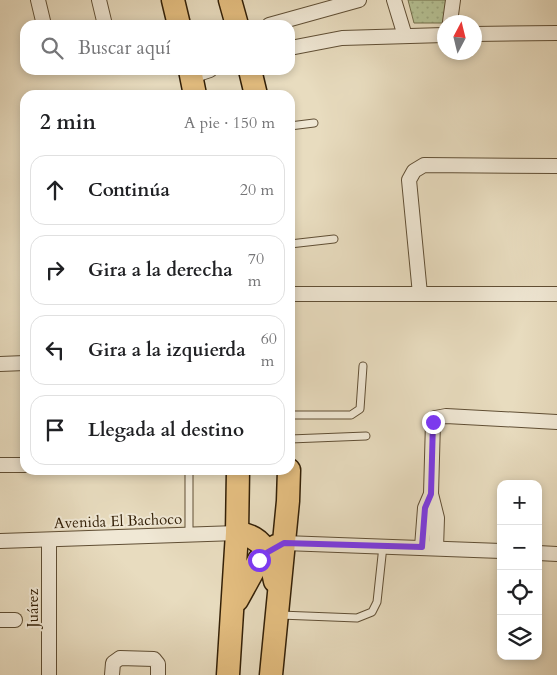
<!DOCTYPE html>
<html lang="es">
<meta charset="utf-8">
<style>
:root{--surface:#fff;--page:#f2f2f2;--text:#202124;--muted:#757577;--line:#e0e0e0}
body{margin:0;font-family:Cardo,serif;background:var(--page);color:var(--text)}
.controls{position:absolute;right:15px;bottom:15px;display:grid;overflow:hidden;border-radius:10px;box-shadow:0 2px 8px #0003}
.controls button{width:45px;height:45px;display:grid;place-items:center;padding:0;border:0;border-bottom:1px solid var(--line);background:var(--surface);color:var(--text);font:25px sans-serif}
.compass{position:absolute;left:437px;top:15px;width:45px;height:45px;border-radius:50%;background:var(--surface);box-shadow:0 2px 8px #0003;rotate:7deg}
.stop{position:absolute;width:15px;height:15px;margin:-11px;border:4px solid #7c3aed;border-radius:50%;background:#fff}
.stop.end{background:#7c3aed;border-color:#fff;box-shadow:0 1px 5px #0008}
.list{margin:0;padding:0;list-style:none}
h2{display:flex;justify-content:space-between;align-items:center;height:65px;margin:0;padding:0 20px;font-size:21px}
h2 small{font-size:16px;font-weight:400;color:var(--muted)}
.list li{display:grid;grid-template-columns:32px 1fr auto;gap:15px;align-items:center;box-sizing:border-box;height:70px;margin:0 10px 10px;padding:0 10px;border:1px solid var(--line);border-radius:15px}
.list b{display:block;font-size:19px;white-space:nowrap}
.list em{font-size:16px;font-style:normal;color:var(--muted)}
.icon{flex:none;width:28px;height:28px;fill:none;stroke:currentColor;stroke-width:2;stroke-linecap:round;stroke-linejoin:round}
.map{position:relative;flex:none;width:557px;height:675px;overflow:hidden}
.search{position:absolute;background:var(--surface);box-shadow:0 2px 8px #0003;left:20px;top:20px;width:275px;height:55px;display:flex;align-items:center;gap:12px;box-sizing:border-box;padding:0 18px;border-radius:15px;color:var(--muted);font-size:19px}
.panel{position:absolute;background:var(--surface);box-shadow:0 2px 8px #0003;left:20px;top:90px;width:275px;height:385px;border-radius:15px}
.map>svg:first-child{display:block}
.park{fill:url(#park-dots);stroke:#74704d}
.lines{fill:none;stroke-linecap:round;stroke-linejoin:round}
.lane-casing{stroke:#604f35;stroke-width:9}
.street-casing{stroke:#604f35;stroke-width:16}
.primary-casing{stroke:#332007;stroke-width:25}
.lane{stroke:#f0e8d5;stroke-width:7}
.street{stroke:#f0e8d5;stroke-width:14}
.primary{stroke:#e4be80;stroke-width:22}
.route{stroke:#7c3aed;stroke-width:6}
.labels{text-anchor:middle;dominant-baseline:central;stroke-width:4;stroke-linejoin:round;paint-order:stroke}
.street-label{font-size:15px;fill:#332007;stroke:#f0e8d5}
</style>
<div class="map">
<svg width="557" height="675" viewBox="0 0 557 675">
<defs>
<pattern id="park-dots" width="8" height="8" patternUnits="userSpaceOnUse" patternTransform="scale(1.25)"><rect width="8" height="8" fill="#b5c093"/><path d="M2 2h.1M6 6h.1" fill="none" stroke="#9ca57d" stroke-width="1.8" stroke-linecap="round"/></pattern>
</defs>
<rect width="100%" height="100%" fill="#e8dcbf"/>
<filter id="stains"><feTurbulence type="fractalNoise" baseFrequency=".004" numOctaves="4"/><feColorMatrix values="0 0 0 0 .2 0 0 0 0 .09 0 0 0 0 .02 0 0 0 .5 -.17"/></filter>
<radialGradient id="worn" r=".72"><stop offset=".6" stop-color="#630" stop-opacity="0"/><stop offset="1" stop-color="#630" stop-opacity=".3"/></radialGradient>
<polygon class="park" points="408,0 446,0 444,23 414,23"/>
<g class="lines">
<g class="lane-casing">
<g id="lane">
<polyline points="290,126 314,123"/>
<polyline points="290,244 334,239"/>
<polyline points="290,415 351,415 360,409 363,366"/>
<polyline points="290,439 366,436"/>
<polyline points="189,470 189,535"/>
<polyline points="280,615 357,618 372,612 377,602 383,546"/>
</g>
</g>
<g class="street-casing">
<g id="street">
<polyline points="38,0 44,25"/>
<polyline points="99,0 105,25"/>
<polyline points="394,0 405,36"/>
<polyline points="450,22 453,0"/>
<polyline points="269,25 359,0"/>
<polyline points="474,34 557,33"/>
<polyline points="290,48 342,38 444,35"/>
<polyline points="192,76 210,70"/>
<polyline points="290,294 557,294"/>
<polyline points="420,294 409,180 414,171 424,165 557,166"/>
<polyline points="0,364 25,363"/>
<polyline points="0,465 25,465"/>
<polyline points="431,494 437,518 436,548"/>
<polyline points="0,541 237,533"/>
<polyline points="284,543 501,551"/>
<polyline points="422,547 425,508 431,494 433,422 435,418 446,416 557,422"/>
<polyline points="538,553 557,554"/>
<polyline points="0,620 15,620"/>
<polyline points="49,675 49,540"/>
<polyline points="112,675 113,663 120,658 154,659 158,664 158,675"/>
</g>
</g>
<g class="primary-casing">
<g id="primary">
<polyline points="173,0 179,25"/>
<polyline points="230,0 237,25"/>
<polyline points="190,70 195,95"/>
<polyline points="250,70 256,95"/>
<path d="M237,533c28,3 33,23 38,48"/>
<polyline points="237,600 259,560 276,546"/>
<polyline points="228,675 237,533 238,470"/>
<polyline points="271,675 288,501 289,470"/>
</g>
</g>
<use href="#lane" class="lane"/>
<use href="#street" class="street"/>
<use href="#primary" class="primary"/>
</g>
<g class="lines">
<polyline class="route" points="259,560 268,552 284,543 422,547 425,508 431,494 433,422"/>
</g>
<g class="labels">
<g class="street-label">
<text transform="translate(118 521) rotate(-2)">Avenida El Bachoco</text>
<text transform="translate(33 608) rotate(-90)">Juárez</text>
</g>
</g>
<rect width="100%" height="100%" filter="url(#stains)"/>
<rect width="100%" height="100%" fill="url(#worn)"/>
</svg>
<div class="controls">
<button>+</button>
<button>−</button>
<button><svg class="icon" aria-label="locate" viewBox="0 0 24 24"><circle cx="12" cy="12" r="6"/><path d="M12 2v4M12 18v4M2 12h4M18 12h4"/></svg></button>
<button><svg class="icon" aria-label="layers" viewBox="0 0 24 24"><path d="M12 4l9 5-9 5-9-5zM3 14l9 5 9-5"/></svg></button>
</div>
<svg class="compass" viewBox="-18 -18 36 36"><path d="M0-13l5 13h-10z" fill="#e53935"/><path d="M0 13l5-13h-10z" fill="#757577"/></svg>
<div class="stop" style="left:259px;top:560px"></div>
<div class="stop end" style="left:433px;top:422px"></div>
<div class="search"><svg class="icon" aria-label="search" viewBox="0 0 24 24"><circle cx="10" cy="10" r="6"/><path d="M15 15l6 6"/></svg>Buscar aquí</div>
<section class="panel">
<h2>2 min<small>A pie · 150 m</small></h2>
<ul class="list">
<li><svg class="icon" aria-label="ahead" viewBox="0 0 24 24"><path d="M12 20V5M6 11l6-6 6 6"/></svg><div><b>Continúa</b></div><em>20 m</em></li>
<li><svg class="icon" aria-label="right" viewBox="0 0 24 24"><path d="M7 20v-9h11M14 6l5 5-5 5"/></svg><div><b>Gira a la derecha</b></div><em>70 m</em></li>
<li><svg class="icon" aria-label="left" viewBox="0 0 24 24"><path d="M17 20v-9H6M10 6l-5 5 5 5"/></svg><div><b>Gira a la izquierda</b></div><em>60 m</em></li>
<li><svg class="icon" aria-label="arrive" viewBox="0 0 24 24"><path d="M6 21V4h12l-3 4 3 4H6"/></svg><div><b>Llegada al destino</b></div></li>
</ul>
</section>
</div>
